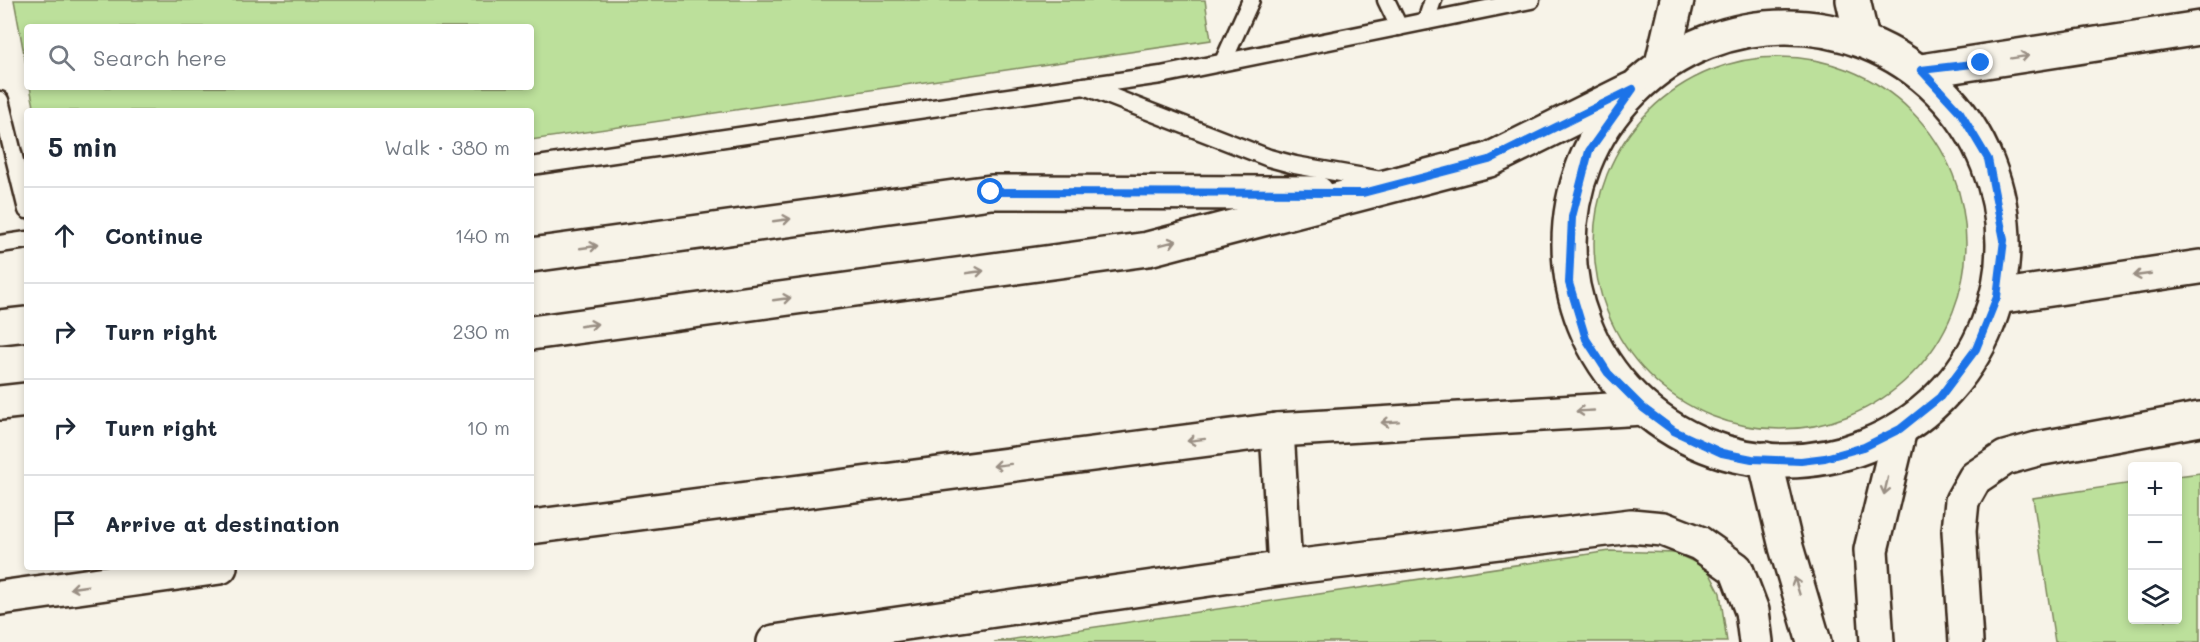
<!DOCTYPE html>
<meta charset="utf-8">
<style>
:root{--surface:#fff;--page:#f2f2f3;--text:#1f2937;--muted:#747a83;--line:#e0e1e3}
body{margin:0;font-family:Mali,sans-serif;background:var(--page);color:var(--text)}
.controls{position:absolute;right:18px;bottom:18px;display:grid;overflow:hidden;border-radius:6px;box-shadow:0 3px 9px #0003}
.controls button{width:54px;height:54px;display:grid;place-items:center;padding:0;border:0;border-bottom:2px solid var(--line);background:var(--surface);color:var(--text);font:30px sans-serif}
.stop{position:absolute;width:18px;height:18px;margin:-14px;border:4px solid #1a73e8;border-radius:50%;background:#fff}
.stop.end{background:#1a73e8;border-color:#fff;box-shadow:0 2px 6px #0008}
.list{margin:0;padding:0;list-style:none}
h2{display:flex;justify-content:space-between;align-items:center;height:78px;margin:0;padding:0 24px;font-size:26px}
h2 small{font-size:20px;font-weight:400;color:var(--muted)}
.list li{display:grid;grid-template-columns:39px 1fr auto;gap:18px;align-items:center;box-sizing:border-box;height:96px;padding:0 24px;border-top:2px solid var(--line)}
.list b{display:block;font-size:22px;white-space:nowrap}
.list em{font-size:20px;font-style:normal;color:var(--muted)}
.icon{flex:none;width:33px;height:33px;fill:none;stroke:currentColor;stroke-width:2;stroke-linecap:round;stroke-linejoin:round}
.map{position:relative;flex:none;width:2200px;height:642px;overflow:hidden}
.search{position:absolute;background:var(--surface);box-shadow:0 3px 9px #0003;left:24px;top:24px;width:510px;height:66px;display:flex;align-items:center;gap:15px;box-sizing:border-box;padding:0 21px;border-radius:6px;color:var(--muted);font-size:22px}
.panel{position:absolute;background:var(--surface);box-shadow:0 3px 9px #0003;left:24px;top:108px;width:510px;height:462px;border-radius:6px}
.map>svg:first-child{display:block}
.green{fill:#bce09b;stroke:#7c855c;stroke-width:1.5}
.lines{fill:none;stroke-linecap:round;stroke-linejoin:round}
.lane-casing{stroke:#3b2a1e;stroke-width:21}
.street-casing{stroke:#3b2a1e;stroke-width:38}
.secondary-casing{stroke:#3b2a1e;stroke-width:38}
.lane{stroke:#f7f3e8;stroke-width:16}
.street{stroke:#f7f3e8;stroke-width:33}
.secondary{stroke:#f7f3e8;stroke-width:33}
.oneway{stroke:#998e83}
.route{stroke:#1a73e8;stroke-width:8}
</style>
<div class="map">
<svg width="2200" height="642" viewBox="0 0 2200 642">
<rect width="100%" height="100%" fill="#f7f3e8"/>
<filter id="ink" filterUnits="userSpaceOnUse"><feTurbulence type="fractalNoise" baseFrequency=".0167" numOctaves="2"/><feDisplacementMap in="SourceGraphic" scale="12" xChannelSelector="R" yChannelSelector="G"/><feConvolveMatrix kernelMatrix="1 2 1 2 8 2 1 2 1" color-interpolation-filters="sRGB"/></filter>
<g filter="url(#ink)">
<g class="green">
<polygon points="14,0 1205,0 1211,40 531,140 531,111 35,111 30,87 531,87 531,27 27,27 27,70"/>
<circle cx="1780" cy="243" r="186"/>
<polygon points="2200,473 2200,642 2055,642 2033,498 2132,483 2132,620 2178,620 2178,476"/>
<polygon points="1610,551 1675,553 1707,568 1720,593 1727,642 994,642"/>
</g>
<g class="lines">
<g class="lane-casing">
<g id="lane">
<polyline points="1386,0 1399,27"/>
<polyline points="1426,21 1433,0"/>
<polyline points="1223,62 1251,0"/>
<polyline points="1084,86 1269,158 1295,165 1381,180"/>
<polyline points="0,100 27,210"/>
<polyline points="531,166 1161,75 1531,0"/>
<polyline points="0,244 27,240"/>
</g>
</g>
<g class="street-casing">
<g id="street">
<polyline points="1277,430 1285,568"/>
<polyline points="774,642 1285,568 1631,526 1663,529 1699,543 1736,569 1752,611 1756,642"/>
<polyline points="1966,642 1959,531 1962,501 1975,478 2005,458 2037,449 2200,419"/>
</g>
</g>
<g class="secondary-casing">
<g id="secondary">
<polyline points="1853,0 1862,39"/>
<circle cx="1786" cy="244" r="217"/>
<polyline points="1662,64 1677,0"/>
<polyline points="1921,71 2200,28"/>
<polyline points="531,255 991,192 1317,193"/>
<polyline points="1997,297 2200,267"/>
<polyline points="0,327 27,324"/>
<polyline points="531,333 1148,249 1489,160 1630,90"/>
<polyline points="0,403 27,400"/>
<polyline points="1765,459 1786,547 1814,642"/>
<polyline points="531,527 1277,430 1643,408"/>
<polyline points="0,598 220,567"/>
<polyline points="1877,642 1871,550 1900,429"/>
</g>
</g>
<use href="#lane" class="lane"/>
<use href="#street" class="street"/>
<use href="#secondary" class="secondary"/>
</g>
<defs><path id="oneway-shaft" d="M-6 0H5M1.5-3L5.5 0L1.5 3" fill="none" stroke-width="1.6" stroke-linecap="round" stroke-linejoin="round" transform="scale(1.5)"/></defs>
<g class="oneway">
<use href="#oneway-shaft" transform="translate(2020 57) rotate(-9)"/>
<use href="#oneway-shaft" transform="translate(782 220) rotate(-8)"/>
<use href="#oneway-shaft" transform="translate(1168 243) rotate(-15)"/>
<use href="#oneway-shaft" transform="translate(589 247) rotate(-8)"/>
<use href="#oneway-shaft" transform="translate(975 272) rotate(-8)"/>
<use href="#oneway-shaft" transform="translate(2142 275) rotate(172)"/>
<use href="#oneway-shaft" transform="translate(782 299) rotate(-8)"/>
<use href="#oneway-shaft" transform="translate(589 325) rotate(-8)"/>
<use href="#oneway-shaft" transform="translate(1585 411) rotate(177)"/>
<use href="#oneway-shaft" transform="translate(1390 422) rotate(176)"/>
<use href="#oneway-shaft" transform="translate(1196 440) rotate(173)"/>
<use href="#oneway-shaft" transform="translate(1002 465) rotate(173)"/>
<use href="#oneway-shaft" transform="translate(1886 486) rotate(103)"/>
<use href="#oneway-shaft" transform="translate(1797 586) rotate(-107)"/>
<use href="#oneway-shaft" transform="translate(79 587) rotate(172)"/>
</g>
</g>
<g class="lines" filter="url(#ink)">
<polyline class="route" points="991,192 1363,193 1489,160 1633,89 1589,151 1572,217 1569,283 1586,339 1608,373 1643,408 1674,431 1722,453 1752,459 1801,461 1825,458 1864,447 1900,429 1940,397 1976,349 1997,297 2004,240 1988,159 1960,112 1921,70 1981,63"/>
</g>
</svg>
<div class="controls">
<button>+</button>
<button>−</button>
<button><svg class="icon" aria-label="layers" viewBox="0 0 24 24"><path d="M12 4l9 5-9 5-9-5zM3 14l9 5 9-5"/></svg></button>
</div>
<div class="stop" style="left:991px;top:192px"></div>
<div class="stop end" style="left:1981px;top:63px"></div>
<div class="search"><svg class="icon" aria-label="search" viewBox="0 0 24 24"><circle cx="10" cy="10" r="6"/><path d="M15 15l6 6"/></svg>Search here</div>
<section class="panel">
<h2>5 min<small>Walk · 380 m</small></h2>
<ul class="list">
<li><svg class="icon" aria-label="ahead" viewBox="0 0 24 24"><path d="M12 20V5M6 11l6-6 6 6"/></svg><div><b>Continue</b></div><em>140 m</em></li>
<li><svg class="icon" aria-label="right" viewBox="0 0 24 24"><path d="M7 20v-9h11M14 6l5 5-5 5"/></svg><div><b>Turn right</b></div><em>230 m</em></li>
<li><svg class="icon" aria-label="right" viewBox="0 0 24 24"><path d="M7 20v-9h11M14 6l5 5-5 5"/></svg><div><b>Turn right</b></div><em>10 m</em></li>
<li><svg class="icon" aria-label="arrive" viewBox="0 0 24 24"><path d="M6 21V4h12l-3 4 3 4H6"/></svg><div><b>Arrive at destination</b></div></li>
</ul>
</section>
</div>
